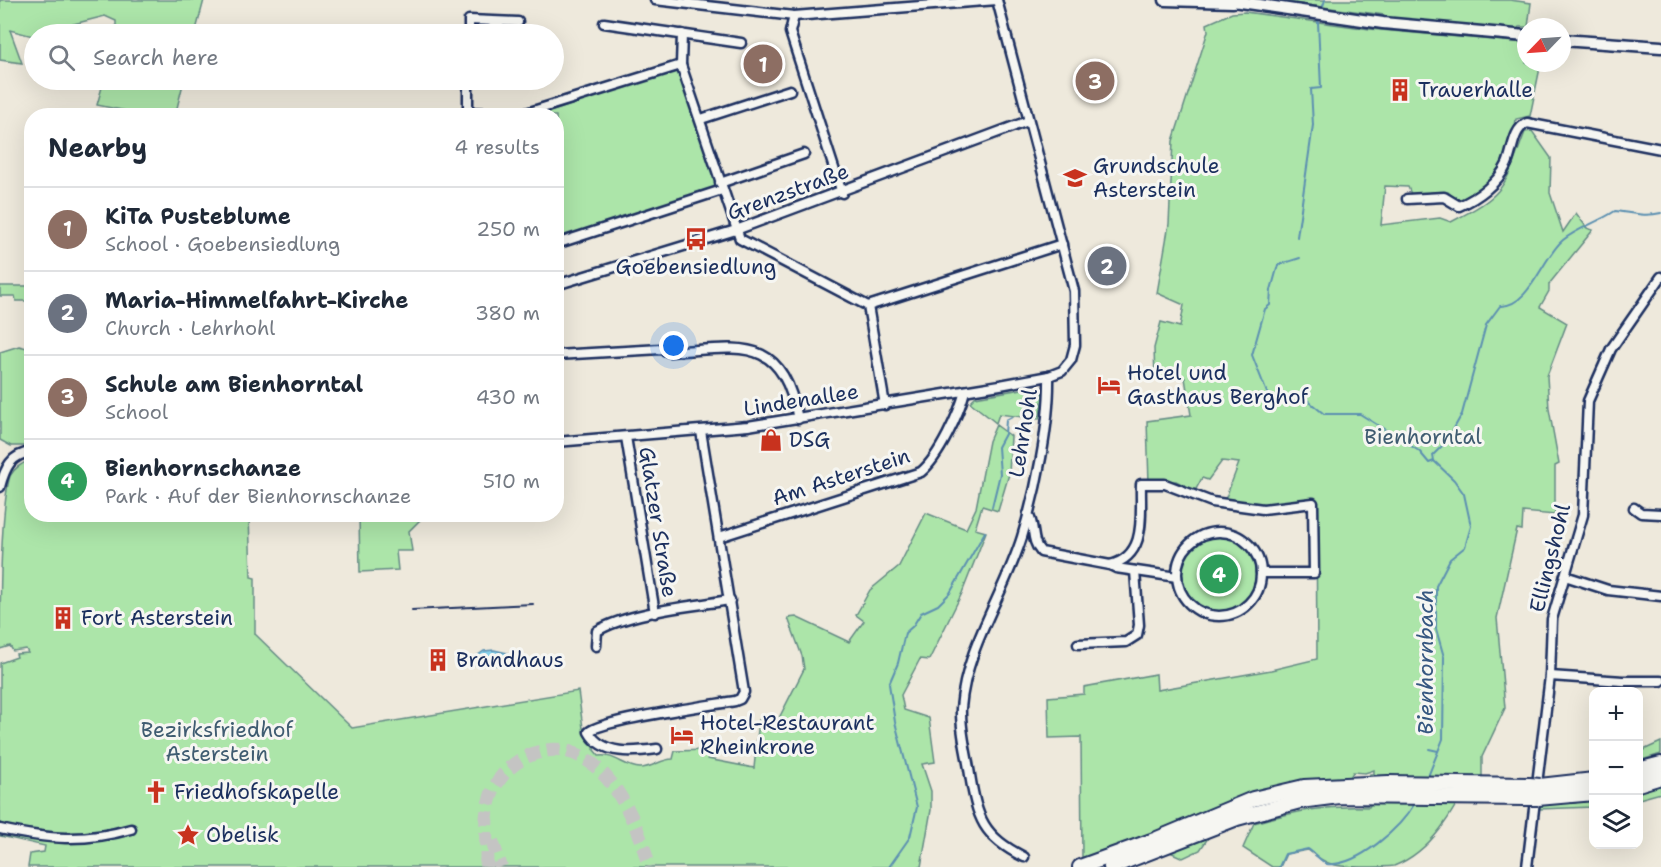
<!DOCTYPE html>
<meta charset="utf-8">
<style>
:root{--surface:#fff;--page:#f2f2f3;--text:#1f2937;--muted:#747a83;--line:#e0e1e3;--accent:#b45309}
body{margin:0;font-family:"Shantell Sans",sans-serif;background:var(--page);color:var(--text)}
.controls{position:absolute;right:18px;bottom:18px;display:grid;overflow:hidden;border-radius:12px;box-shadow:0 6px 24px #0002}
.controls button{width:54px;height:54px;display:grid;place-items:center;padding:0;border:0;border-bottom:2px solid var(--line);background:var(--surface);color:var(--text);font:30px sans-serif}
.compass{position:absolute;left:1517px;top:18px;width:54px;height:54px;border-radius:50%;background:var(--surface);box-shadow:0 6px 24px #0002;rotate:245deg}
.you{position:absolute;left:674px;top:346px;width:21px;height:21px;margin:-15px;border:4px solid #fff;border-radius:50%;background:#1a73e8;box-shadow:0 0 0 9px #1a73e833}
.badge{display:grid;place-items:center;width:39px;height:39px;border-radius:50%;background:var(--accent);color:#fff;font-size:20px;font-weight:700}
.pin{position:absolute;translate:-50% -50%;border:3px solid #fff;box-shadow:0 2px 6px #0006}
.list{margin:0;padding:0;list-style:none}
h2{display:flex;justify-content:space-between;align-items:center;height:78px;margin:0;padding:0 24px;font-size:26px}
h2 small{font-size:20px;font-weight:400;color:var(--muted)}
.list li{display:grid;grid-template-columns:39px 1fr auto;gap:18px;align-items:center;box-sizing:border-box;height:84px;padding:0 24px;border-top:2px solid var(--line)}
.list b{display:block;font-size:22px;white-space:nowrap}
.list p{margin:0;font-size:20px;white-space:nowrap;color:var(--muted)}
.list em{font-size:20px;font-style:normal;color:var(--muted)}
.icon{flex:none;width:33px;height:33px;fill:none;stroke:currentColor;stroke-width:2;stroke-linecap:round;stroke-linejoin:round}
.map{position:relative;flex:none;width:1661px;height:867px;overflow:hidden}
.search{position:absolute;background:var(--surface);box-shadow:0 6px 24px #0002;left:24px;top:24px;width:540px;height:66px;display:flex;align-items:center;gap:15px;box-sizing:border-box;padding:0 21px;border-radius:33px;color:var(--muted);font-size:22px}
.panel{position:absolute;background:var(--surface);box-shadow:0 6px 24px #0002;left:24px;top:108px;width:540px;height:414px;border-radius:24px}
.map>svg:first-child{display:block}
.green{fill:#ace5a9;stroke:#648a84;stroke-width:1.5}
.water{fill:#88d0e9;stroke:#5c90b1;stroke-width:1.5}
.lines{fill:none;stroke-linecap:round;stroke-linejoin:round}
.stream{stroke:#5c90b1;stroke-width:2}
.trunk-tunnel{stroke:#c4c4c3;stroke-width:14;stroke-dasharray:14 7;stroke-linecap:butt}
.minor-casing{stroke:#1b2f5e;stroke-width:13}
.tertiary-casing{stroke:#1b2f5e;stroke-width:15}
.trunk-casing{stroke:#1b2f5e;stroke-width:18}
.minor{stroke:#f6f6f2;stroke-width:8}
.tertiary{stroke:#f6f6f2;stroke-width:10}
.trunk{stroke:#f6f6f2;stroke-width:14}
.rail{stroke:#1b2f5e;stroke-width:2}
.trunk-bridge-casing{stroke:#1b2f5e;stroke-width:18;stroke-linecap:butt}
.trunk-bridge{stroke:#f6f6f2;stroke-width:14}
.labels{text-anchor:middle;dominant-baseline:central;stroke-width:6;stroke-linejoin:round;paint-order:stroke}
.poi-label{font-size:21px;fill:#1b2f5e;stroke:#f6f6f2;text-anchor:start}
.street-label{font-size:21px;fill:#1b2f5e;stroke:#f6f6f2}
.park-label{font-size:21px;fill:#3f5c71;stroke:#f6f6f2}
.water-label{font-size:22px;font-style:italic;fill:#365781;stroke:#f6f6f2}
</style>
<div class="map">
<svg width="1661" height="867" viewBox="0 0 1661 867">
<rect width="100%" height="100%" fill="#eee9dc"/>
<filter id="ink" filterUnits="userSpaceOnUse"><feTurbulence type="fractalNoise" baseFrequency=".0167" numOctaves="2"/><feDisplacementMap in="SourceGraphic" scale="12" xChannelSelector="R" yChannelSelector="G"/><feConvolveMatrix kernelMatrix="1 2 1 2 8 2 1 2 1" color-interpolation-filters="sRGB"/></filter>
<g filter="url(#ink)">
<g class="green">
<polygon points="0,0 204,0 195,34 116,34 116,21 105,16 54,29 49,34 34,34 34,41 33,36 10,30 22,63 0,60"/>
<polygon points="1268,0 1510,0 1531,3 1528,27 1519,27 1518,31 1384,18 1384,15"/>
<path d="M1245,12l125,17 156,14v20h15l-11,53 -14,3c-5,42 -21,64 -57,84l-11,-11 -37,2 -3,-7 -23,-1 -4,39 59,-7 11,4c56,-29 53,-34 74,-90l7,-1 19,27 -1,35 13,39 13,-19 11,15 6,2 -44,54v7l-9,16 27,16 -20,53 2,33 10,55 -4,2v49l-32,-3 -1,18 -5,-1 -20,89 8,90 -23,49v21l-12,-1c-16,35 -38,74 -76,89 -8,1 -23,1 -32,1 -26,0 -34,-1 -54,-17l-22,4 -6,13h-8l-29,-19 11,-25c42,-12 73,-18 115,-16l1,-2h-7l7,-31h4v-4l-9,3 -12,-1 -4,7 -126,27 -141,53 -1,-122 -32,1 -1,-41 36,-3v-7l72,-13 1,16 114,-20 46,-11 -1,-157 -53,4 -38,-6 14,-37 -17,-2 -14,19 -6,-2 -7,13 -19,-10 -27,2 -2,-62 44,-6 -6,-37 -30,1 -1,-31 7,-26 19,5 4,-22 -27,-12 12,-69 4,-83 35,-110 -1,-7 25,-11z"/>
<polygon points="681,68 718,187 557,242 556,116 538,116"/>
<polygon points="104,80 184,80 175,116 146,115 97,105"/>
<polygon points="0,286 31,286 31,301 16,301 15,296 0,296"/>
<polygon points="19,346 31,349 31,446 11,446 0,440 0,352"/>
<polygon points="1033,387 1038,388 1044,395 1039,419 999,414 996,423 970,402 975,397"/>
<path d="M996,425l15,11 -2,38 -11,37 -16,-5 -7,23 11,3 -24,61 -33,67 -9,-1 -19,36 3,15 25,8 6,44 -13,2 9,27v19l-10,57h-893l2,-13 14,-2 1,-6 -45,-10v-4c29,6 58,14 88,7l-88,-12v-164l17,-6 -1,-3 12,-1 -2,-4 -13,2 -3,-5 -10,3c0,-41 0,-139 10,-173 5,-9 12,-13 21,-16l1,54 217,1 2,62 4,1v56l97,94 226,-37 5,37 12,15 -1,7 5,6c16,-2 25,11 41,12 12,0 21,-9 33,-9l2,-8 32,-1 1,9 46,9 5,-48 20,-2 25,-49 -2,-13 -14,-38 8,-1 53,25 15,-21 -8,-6 14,-25 29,-24 27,-53 40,16 10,-21 13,-67z"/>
<polygon points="359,515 425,515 409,531 412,551 396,551 398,570 360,572"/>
<circle cx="1219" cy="575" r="39"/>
<polygon points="1661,742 1661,754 1639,761 1639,752"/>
<polygon points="1661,782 1661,793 1639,799 1639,788"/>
<polygon points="1593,797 1593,807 1539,809 1539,805 1575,803"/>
<polygon points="1208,838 1200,850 1183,858 1170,852"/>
</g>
<polygon class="water" points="494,650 507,653 512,665 475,665 474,658 484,651"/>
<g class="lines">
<g class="stream">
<polyline points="1323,6 1325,0"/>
<polyline points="1297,237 1313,125 1311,89 1321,88 1318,22"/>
<polyline points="1300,258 1278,265 1271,290 1270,305 1265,309 1252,355 1269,398 1274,402 1306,399 1324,414 1360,414 1419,451 1429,463 1434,461 1454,480 1464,494 1471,526 1465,547 1450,559 1436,586 1436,629 1444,657 1443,739 1427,779"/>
<path d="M1434,461l-1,-6 14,-14 15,-27 24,-89 14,-19c30,1 43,-50 63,-66 16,-13 34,-17 52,-29 18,2 29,6 46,2"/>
<polyline points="992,507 1000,474 998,447 1005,434 1006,420 1012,417"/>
<polyline points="1429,749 1438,751"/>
<polyline points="889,867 910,837 917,807 895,722 889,684 898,663 905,633 913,626 921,613 938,605 950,593 985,532"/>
<path d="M1279,867l6,-13 23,-5c6,4 13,12 19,15 31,3 74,-37 88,-61"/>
</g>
<g class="trunk-tunnel">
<polyline points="492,841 501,867"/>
<path d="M486,867c2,-23 -3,-46 4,-68 6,-20 20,-35 38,-43 68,-31 109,61 121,111"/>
</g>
<g class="minor-casing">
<g id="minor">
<polyline points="655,0 794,16 997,0"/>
<polyline points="794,16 790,32 842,193"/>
<polyline points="604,23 741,43"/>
<polyline points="469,34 469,20 518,22"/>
<polyline points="682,34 681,65 740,239 868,306 885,405"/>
<polyline points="468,80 468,112 520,115 681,65"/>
<polyline points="701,119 790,90"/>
<polyline points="720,183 804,154"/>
<path d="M1407,199l37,-2 15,9c19,-8 39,-23 48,-42 6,-14 6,-35 20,-41l134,26"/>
<polyline points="556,244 722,190"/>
<polyline points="556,285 736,230 1028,121"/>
<polyline points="868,306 1062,244"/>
<path d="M556,355l105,-6 8,3c72,-4 112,-19 129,67"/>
<polyline points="626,437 655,613"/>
<polyline points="556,442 748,426 1000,385 1049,376 1062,371 1071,360 1075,345 1074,291 997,0"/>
<path d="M0,487c5,-19 11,-33 32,-35"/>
<polyline points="1634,508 1641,513 1661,514"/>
<path d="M1028,514c8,13 2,26 13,38l69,13 6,3 61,9"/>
<circle cx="1219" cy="574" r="42"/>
<path d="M719,537l202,-65c18,-15 38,-58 44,-81"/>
<path d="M1110,565c38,-9 30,-51 31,-81h24l47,18 51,7 50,-6 1,70h-53"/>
<polyline points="1565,576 1608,590 1661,596"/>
<polyline points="1078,644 1126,642 1137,635 1139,625 1135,571"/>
<path d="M596,646l1,-15c32,-19 95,-25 133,-31"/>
<polyline points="1550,676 1623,681 1661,681"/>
<path d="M657,749c-22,3 -55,7 -68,-17 11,-12 123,-27 146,-31l5,-2 4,-7 -43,-261"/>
<path d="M0,829c48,10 83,14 131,0"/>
<path d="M1024,857c-41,-20 -47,-39 -54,-82 -3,-21 -10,-45 -9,-67 5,-62 43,-113 61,-171 14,-46 28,-113 27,-161"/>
<polyline points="1527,867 1550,676 1552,619 1583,515 1588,401 1611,349 1661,277"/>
</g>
</g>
<g class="tertiary-casing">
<g id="tertiary">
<polyline points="1165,0 1233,2"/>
<polyline points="1226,0 1383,23 1526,36"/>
<polyline points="1562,40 1661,47"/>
</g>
</g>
<g class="trunk-casing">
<g id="trunk">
<polyline points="1638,770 1661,764"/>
<polyline points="1638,784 1661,777"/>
<polyline points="1540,786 1594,780"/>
<polyline points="1538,798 1594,793"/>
<polyline points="1080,867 1157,839 1253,799 1304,787 1388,783 1529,785"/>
<polyline points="1111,867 1237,818 1300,801 1339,796 1527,798"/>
</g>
</g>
<use href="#minor" class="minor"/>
<use href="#tertiary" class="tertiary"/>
<use href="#trunk" class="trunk"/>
<polyline class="rail" points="412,610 533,604"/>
<g class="trunk-bridge-casing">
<g id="trunk-bridge">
<polyline points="1529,785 1540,786"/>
<polyline points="1527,798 1538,798"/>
</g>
</g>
<use href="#trunk-bridge" class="trunk-bridge"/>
</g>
</g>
<defs>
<g id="building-bare" transform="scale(1.8)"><path d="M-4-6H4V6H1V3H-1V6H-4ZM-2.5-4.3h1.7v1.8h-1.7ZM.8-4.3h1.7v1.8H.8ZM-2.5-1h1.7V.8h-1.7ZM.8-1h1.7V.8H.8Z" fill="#c8321e" stroke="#f6f6f2" stroke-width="2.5" paint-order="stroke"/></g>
<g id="school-bare" transform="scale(1.8)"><path d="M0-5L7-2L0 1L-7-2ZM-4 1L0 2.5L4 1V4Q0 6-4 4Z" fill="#c8321e" stroke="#f6f6f2" stroke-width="2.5" paint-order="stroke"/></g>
<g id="bus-bare" transform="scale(1.8)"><path d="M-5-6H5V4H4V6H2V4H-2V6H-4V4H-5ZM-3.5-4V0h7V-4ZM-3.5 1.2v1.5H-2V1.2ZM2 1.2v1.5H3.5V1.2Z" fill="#c8321e" stroke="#f6f6f2" stroke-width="2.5" paint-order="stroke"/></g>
<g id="hotel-bare" transform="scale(1.8)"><path d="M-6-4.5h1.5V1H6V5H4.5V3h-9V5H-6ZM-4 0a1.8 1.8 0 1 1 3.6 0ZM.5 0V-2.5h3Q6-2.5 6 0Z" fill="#c8321e" stroke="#f6f6f2" stroke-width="2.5" paint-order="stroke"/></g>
<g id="shop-bare" transform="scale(1.8)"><path d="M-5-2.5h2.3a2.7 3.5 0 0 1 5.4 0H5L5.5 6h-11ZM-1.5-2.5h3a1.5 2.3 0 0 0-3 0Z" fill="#c8321e" stroke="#f6f6f2" stroke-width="2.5" paint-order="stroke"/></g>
<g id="church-bare" transform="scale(1.8)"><path d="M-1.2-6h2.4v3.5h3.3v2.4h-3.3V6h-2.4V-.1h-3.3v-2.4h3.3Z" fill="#c8321e" stroke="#f6f6f2" stroke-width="2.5" paint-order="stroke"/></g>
<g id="sight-bare" transform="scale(1.8)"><path d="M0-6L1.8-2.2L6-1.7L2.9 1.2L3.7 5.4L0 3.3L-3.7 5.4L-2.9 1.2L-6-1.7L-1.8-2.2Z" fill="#c8321e" stroke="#f6f6f2" stroke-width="2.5" paint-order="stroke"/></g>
</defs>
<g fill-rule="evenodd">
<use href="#building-bare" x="1400" y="90"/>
<use href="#school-bare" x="1075" y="178"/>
<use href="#bus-bare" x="696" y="239"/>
<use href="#hotel-bare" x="1109" y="385"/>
<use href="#shop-bare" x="771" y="440"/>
<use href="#building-bare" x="63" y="618"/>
<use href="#building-bare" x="438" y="660"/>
<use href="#hotel-bare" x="682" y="735"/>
<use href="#church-bare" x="156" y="792"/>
<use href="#sight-bare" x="188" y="835"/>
</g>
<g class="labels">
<g class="poi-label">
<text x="1418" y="90">Trauerhalle</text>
<text x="1093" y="166">Grundschule<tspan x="1093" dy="24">Asterstein</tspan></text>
<text x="696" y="267" text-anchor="middle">Goebensiedlung</text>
<text x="1127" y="373">Hotel und<tspan x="1127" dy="24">Gasthaus Berghof</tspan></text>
<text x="789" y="440">DSG</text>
<text x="81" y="618">Fort Asterstein</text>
<text x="456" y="660">Brandhaus</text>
<text x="700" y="723">Hotel-Restaurant<tspan x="700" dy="24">Rheinkrone</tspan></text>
<text x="174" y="792">Friedhofskapelle</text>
<text x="206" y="835">Obelisk</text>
</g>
<g class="street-label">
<text transform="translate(788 192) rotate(-20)">Grenzstraße</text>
<text transform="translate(801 400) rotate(-9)">Lindenallee</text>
<text transform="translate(1023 433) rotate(-81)">Lehrhohl</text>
<text transform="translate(841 477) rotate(-18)">Am Asterstein</text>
<text transform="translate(658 522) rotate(81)">Glatzer Straße</text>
<text transform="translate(1550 558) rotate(-76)">Ellingshohl</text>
</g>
<g class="park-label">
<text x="1423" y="437">Bienhorntal</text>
<text x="217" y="730">Bezirksfriedhof<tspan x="217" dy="24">Asterstein</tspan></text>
</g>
<g class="water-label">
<text transform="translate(1425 662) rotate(-90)">Bienhornbach</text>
</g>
</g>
</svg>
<div class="controls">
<button>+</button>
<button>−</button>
<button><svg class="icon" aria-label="layers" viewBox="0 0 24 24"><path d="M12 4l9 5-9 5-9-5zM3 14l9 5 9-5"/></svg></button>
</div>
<svg class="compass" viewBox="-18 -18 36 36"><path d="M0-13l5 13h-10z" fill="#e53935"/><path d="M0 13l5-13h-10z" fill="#747a83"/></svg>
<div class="you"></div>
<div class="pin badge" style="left:763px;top:64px;background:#8d6e63">1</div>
<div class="pin badge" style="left:1107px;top:266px;background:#6b7280">2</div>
<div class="pin badge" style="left:1095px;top:81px;background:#8d6e63">3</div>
<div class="pin badge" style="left:1219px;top:574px;background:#2e9e5b">4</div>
<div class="search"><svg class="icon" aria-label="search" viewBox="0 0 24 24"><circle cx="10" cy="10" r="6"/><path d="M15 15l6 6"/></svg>Search here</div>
<section class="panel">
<h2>Nearby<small>4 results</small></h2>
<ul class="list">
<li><span class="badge" style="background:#8d6e63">1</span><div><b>KiTa Pusteblume</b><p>School · Goebensiedlung</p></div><em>250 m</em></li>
<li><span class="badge" style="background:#6b7280">2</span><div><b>Maria-Himmelfahrt-Kirche</b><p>Church · Lehrhohl</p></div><em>380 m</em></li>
<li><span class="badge" style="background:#8d6e63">3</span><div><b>Schule am Bienhorntal</b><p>School</p></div><em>430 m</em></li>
<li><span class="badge" style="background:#2e9e5b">4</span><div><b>Bienhornschanze</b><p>Park · Auf der Bienhornschanze</p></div><em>510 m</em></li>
</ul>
</section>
</div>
